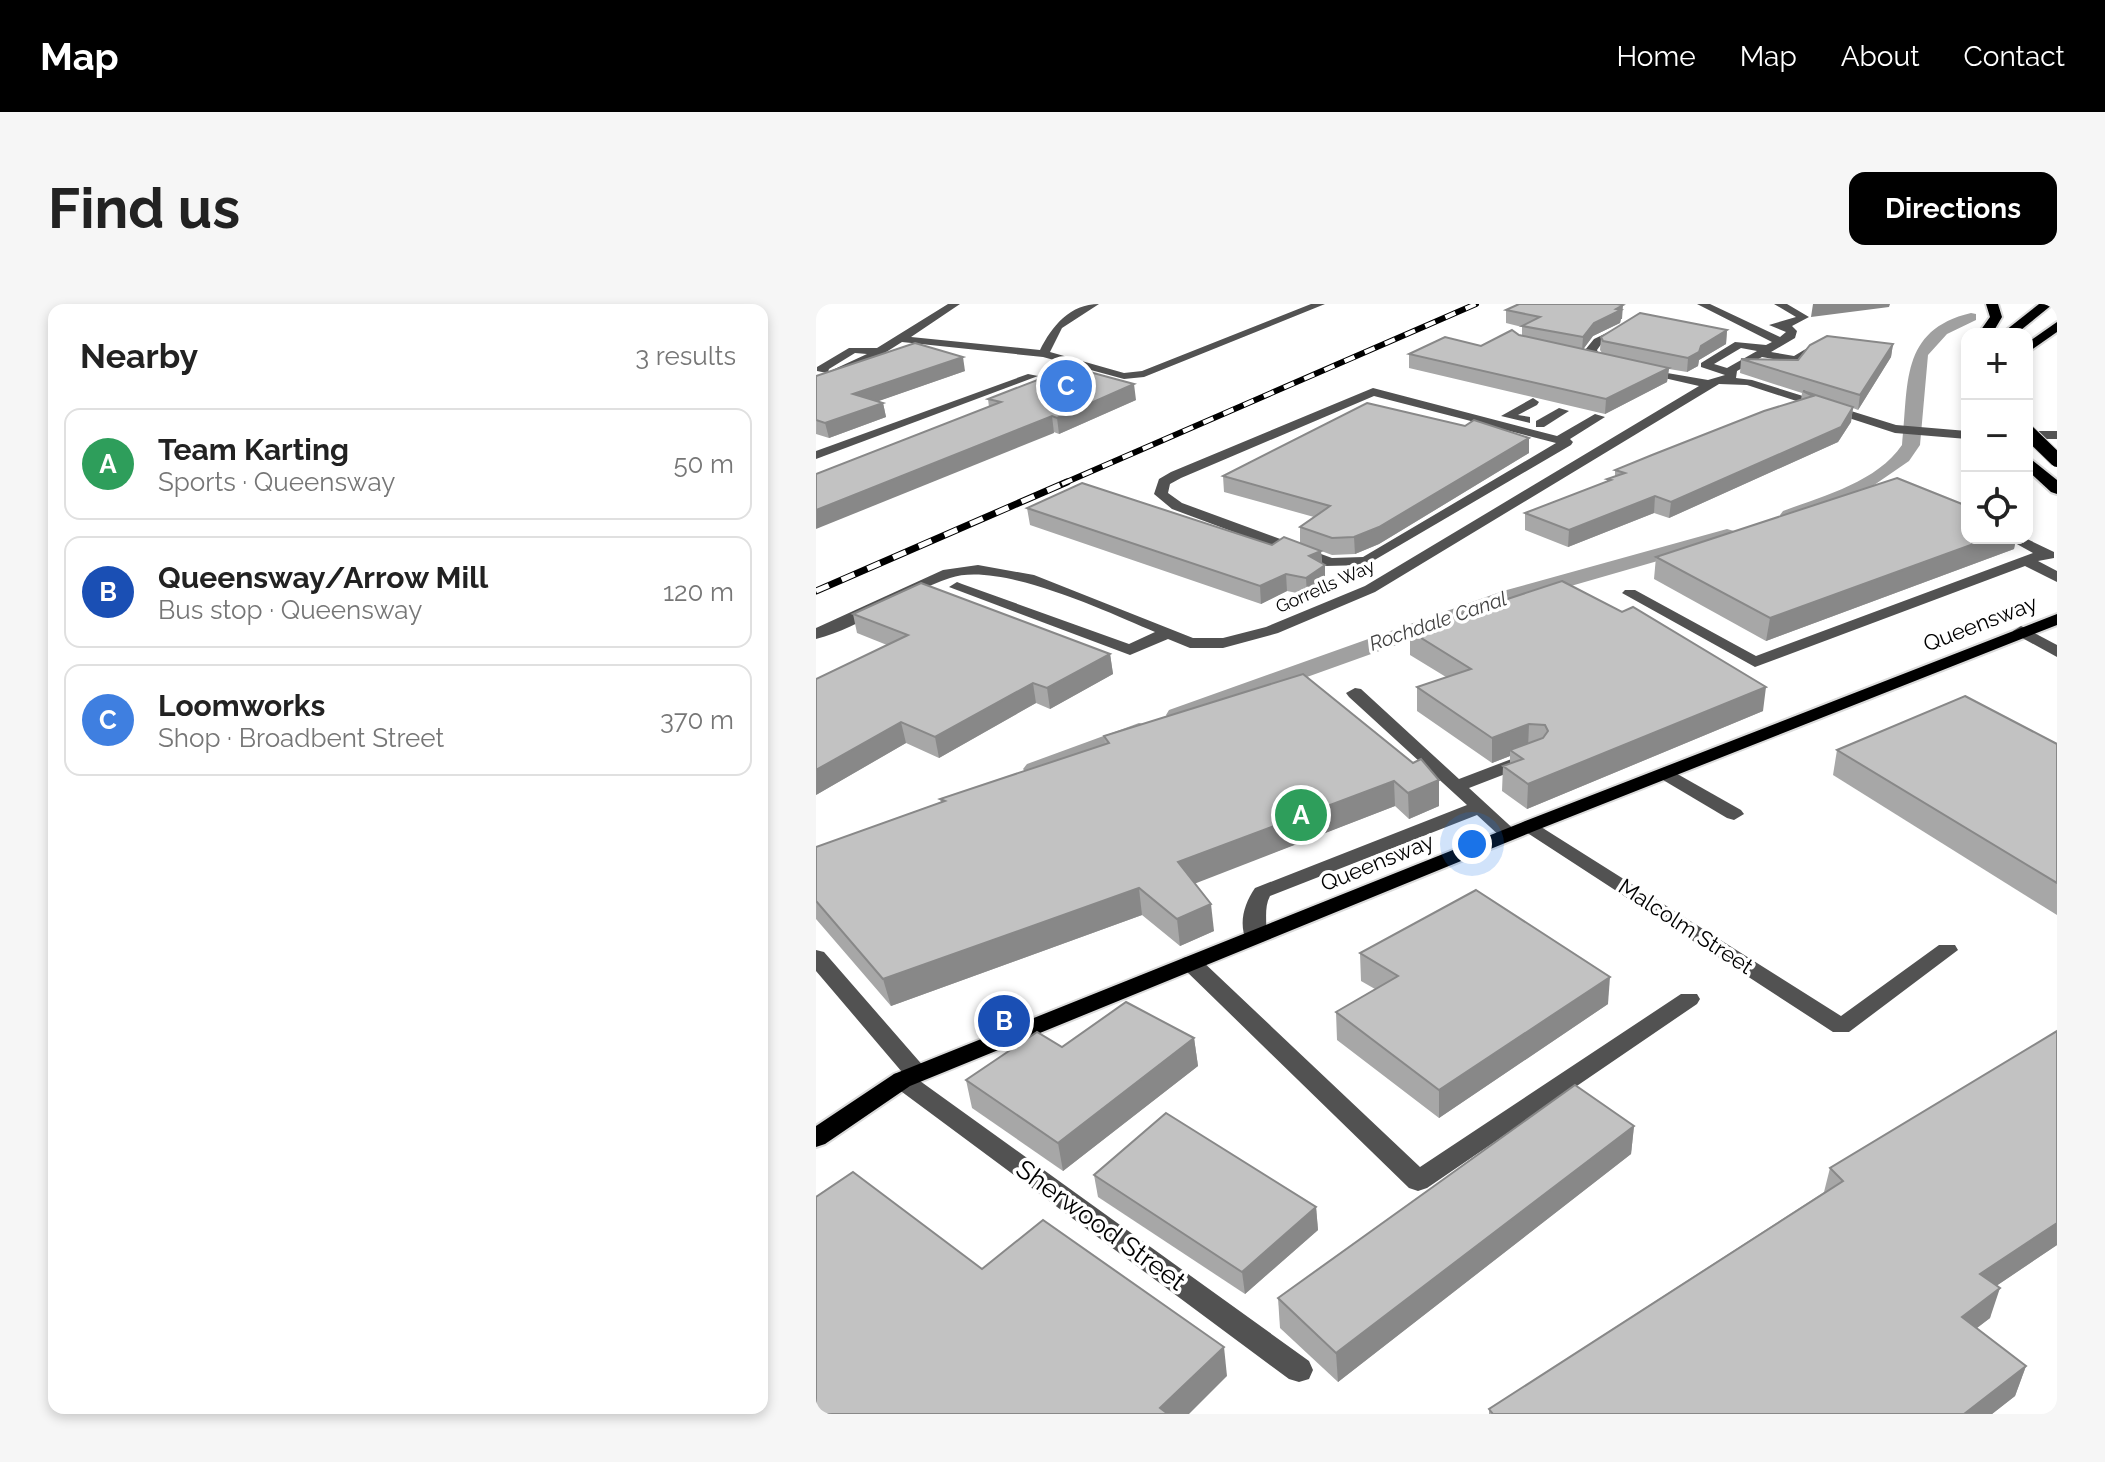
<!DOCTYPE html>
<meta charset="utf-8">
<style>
:root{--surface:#fff;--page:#f6f6f6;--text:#222;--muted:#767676;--line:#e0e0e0;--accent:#000}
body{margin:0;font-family:Raleway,sans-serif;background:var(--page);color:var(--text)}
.controls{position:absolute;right:24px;top:24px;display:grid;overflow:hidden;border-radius:16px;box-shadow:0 4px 12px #0003}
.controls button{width:72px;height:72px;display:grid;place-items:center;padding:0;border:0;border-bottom:2px solid var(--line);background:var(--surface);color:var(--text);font:40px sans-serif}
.you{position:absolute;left:656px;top:540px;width:28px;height:28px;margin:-20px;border:6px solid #fff;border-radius:50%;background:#1a73e8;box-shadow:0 0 0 12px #1a73e833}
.badge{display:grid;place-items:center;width:52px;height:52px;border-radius:50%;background:var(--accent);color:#fff;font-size:26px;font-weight:700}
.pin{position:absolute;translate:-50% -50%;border:4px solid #fff;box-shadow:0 2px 8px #0006}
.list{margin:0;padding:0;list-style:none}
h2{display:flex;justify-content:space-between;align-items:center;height:104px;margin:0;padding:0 32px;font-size:34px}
h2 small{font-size:26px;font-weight:400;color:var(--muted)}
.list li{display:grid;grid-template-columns:52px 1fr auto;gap:24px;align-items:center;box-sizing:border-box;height:112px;margin:0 16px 16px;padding:0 16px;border:2px solid var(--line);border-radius:16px}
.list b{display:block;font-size:30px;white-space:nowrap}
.list p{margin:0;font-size:26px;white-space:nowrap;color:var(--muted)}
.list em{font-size:26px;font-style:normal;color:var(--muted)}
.icon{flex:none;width:44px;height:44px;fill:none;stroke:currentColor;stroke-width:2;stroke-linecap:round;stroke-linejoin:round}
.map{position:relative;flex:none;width:1241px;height:1110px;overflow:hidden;border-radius:16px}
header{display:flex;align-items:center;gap:48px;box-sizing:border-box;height:112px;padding:0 40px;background:var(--accent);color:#fff}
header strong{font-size:38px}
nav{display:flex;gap:44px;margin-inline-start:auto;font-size:28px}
.intro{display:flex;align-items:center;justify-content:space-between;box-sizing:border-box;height:192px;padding:0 48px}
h1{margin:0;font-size:56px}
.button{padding:20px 36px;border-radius:16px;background:var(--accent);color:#fff;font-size:28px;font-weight:700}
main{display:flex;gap:48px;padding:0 48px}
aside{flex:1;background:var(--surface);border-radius:16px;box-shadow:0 4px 12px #0003}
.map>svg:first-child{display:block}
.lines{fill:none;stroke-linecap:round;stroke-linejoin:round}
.canal{fill:#a0a0a0;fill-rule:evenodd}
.major-casing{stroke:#dbdbdb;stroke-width:4}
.highway-casing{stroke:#dbdbdb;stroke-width:4}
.minor{fill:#525252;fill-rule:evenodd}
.major{fill:#000;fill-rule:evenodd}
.highway{fill:#000;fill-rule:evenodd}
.rail-far1-casing{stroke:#000;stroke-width:6}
.rail-casing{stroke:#000;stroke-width:7}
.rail-far1{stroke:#fff;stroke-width:4;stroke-dasharray:11;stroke-linecap:butt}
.rail{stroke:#fff;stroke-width:5;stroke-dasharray:14;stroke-linecap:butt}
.highway-bridge-casing{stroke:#dbdbdb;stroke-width:16;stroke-linecap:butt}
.highway-bridge{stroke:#000;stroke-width:14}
.wall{fill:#a7a7a7}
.shaded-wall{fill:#888}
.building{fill:#c2c2c2;stroke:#888;stroke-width:2}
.labels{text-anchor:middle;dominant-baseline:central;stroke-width:7;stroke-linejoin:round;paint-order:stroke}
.far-street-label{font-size:18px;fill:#000;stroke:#fff}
.far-water-label{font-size:20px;font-style:italic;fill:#414141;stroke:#fff}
.street-label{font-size:22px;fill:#000;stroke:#fff}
.near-street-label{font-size:26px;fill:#000;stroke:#fff}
</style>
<header>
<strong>Map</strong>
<nav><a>Home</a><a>Map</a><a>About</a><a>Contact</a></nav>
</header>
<div class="intro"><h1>Find us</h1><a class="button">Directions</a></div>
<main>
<aside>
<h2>Nearby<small>3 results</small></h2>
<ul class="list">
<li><span class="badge" style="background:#2e9e5b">A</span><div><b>Team Karting</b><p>Sports · Queensway</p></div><em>50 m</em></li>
<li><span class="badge" style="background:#1a4fb4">B</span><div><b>Queensway/Arrow Mill</b><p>Bus stop · Queensway</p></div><em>120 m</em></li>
<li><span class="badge" style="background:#3f7fe0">C</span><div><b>Loomworks</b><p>Shop · Broadbent Street</p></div><em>370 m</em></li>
</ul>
</aside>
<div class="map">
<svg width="1241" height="1110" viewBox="0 0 1241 1110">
<rect width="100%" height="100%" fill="#fff"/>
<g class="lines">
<g class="canal">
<path d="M1155,9l5,1v6l-29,14 -19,21 -8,90 -11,16 -45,31 -67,27h-14l-3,-4 3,-4c40,-15 94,-29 119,-66 7,-60 -3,-115 69,-132z"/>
<polygon points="911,225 918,227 921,231 918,235 703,297 371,416 353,416 350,411 353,406 687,287"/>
<polygon points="323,419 332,421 335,426 332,431 229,470 211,470 207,465 211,460"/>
</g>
<g class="major-casing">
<polygon id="major" points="1241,310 1241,321 721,526 94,782 9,840 0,843 0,822 78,770 707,518"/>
</g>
<g class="highway-casing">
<g id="highway">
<polygon points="1170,0 1182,0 1186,13 1176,30 1162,30 1174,13"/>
<polygon points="1223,0 1237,0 1200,30 1185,30"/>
<polygon points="1241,18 1241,28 1211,49 1211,39"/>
<polygon points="1211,152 1241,176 1241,190 1235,188 1211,166"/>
</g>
</g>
<g class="minor">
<path d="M132,0h12l-49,33 129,13c12,-24 30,-46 59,-46l-37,24 -12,24 74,21 18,-2 169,-67h14l-181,73 -20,2 -81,-22 -141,-15 -38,24 -48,18v-7l11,-4 -10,-2v-4l32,-19h28zM39,49l12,1 -39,18 1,-3z"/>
<path d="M881,0h13l70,33 6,-5 -17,-7 27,-8 -22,-13h13l22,13 -17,9 5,5 -2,7 -24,14 23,4 25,-15 9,2 -32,20 -34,-6 -25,14 -1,7 16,2 144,45 71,6v8l-72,-6 -148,-48 -28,-1 -344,208 -97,41 -55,15h-33l-22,-9 -38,16 -181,-68 8,-5 5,2 167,60 26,-12c-48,-20 -155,-71 -205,-54 -46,15 -87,49 -134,61v-11l127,-58 35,-5 56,10 159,63h30l43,-11 99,-41 334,-200 -61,-14v-4l70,12 17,-5 -24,-8v-4l34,-21 31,3 6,-3zM925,44l16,3 -30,17 -13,-4z"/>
<polygon points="805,22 814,24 786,39 781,46 786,56 776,58 769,46 778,35"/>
<polygon points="212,70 222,72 0,155 0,147"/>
<path d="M557,84l184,48 38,-22 10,3 -35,22 3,3 -2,3 -205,120 -41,1 -153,-57 -18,-15 5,-15 12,-7zM558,92l182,47 -193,114 -31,1 -150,-55 -14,-10 2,-9 11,-6z"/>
<polygon points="717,94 723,98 721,101 702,111 714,113 714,119 685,112"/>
<polygon points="743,104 753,107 728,123 720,123 720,117"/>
<rect x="1211" y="127" width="30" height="8"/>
<polygon points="1190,234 1209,234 1238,248 1238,254 1222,257 1241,267 1241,278 1209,262 939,363 806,289 809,286 819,286 940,352 1217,249"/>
<polygon points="1205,322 1241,341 1241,353 1199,330 1197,327"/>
<path d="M539,384l6,1 98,90 63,-24h12l3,4 -3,4 -65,25 50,46 -10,6 -7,-2 -25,-23 -207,81c-8,15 0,32 -7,46h-16c-9,-18 -3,-38 8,-54l212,-83 -118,-108 -3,-4z"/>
<polygon points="849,463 925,506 928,510 918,516 911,514 842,473 840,469"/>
<polygon points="714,516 1025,712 1123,641 1139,641 1142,646 1033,728 1017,728 707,526 704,522 707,518"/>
<polygon points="0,646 8,648 109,764 113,770 104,777 493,1057 497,1066 493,1075 483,1078 473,1075 78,782 74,776 78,770 86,768 0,667"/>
<polygon points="375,652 383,654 604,863 865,690 881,690 884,695 881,700 611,884 602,887 593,884 367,664 364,659 367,654"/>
</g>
<use href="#major" class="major"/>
<use href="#highway" class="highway"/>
<g class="rail-far1-casing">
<polyline id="rail-far1" points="246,180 660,0"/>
</g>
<g class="rail-casing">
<polyline id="rail" points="0,287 251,178"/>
</g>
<use href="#rail-far1" class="rail-far1"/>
<use href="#rail" class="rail"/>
<g class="highway-bridge-casing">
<polyline id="highway-bridge" points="1211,127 1241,156"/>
</g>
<use href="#highway-bridge" class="highway-bridge"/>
</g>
<g class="wall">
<polygon points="690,6 806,15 805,15 804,19 777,32 767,45 786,49 784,46 785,33 911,26 910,40 883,56 882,62 871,68 853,65 851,78 789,110 593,64 593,50 665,42 703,31 706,32 706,23 690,19"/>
<polygon points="1077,40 1075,53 1042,106 1037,104 1035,118 1022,138 853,214 838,209 752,243 709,226 709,209 791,178 791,175 799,172 799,166 985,96 986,89 924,69 925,55 982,56"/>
<polygon points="149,67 62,97 67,99 70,113 13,134 0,130 0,72"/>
<polygon points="172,95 320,96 243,130 173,103"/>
<polygon points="713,149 563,240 539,250 516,251 484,239 484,223 498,213 408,188 407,172"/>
<polygon points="211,204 456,241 505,247 506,259 509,261 509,278 491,291 471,287 445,300 214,221"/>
<polygon points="1151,234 1200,234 1198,245 950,337 838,275 840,253"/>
<polygon points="37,310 294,350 297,370 234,405 220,399 123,454 90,439 0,491 71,341 41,329"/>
<polygon points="594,327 947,407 711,505 686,487 687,462 694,459 694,452 676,459 601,407 601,383 630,373 594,351"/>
<polygon points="288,432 597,459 623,476 623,502 593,515 579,502 378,579 398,627 364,642 326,611 75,702 0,615 0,543 125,498 124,495 289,440"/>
<polygon points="1241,440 1241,611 1017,471 1021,446"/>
<polygon points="544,649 792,700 623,814 521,736 520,708 559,685 545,677"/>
<polygon points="1241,727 1241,941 1180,982 1174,1014 1161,1024 1210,1062 1199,1092 1176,1110 673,1110 673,1105 1008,888 1014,864"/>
<polygon points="378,734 382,762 247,867 156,804 150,776 246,743"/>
<polygon points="818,822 815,850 522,1078 464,1024 462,994"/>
<polygon points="278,871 500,903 502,926 429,990 282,893"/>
</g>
<g class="shaded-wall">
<polygon points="997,0 1074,0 1073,3 995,13"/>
<polygon points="807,1 806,15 805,15 804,19 777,32 766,47 767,33 778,19"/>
<polygon points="911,26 910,40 883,56 882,62 871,68 872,54 885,42"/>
<polygon points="1077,40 1075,53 1042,106 1044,91"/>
<polygon points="147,53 149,67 40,105 37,90"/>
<polygon points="853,64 851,78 789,110 790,95"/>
<polygon points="318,80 320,96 243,130 241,114"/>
<polygon points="67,99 70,113 13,134 9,119"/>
<polygon points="1037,103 1035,118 1022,138 853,214 855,198"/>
<polygon points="236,112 238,129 0,225 0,206"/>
<polygon points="713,134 713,149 563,240 539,250 538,233"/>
<polygon points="839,192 838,209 752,243 753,226"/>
<polygon points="1174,234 1200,234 1198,245 950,337 954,314"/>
<polygon points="505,247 506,262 509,261 509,278 491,291 490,274 493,252"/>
<polygon points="470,270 471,287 445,300 444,282"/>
<polygon points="294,350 297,370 234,405 231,384"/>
<polygon points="217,379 220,399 123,454 119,433"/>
<polygon points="950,383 947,407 711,505 712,480"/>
<polygon points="85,418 90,439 0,491 0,466"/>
<polygon points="713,420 712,445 694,446 694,452 676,459 676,434"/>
<polygon points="623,476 623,502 593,515 592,489"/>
<polygon points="578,477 579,502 365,585 362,558"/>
<polygon points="323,584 326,611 75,702 67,675"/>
<polygon points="395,600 398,627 364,642 361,615"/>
<polygon points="794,673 792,700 623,814 623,786"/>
<polygon points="378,734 382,762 247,867 242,839"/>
<polygon points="818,822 815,850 522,1078 520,1049"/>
<polygon points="500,903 502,926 429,990 426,968"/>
<polygon points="1241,919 1241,941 1155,999 1164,970"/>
<polygon points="1184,984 1174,1014 1137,1042 1146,1013"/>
<polygon points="408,1043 411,1072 373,1110 345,1110 344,1104"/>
<polygon points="1210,1062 1199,1092 1176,1110 1148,1110"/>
</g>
<g class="building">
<polygon points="703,0 801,0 807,1 800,5 805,6 778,19 767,33 706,22 724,13 690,6"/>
<polygon points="824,9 911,26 885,42 883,48 872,54 787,37 785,33"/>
<polygon points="696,26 703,31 853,64 790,95 593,50 629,33 665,42"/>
<polygon points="1011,32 1077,40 1044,91 925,55 982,56 994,41"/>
<polygon points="99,39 147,53 37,90 67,99 9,119 0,116 0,72"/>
<polygon points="255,63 318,80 241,114 236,112 0,206 0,170 185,98 172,95"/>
<polygon points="987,87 1037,103 1025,123 855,198 839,192 753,226 709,209 795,176 791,175 809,169 799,166 836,151 948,107 997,92"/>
<polygon points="551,99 649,122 658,116 713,134 563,223 538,233 516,234 484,223 514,202 407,172"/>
<polygon points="1081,174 1151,202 1151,234 1174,234 954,314 840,253"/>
<polygon points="266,179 456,241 468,233 505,247 493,252 509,261 490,274 470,270 444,282 211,204"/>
<polygon points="746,277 806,308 817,303 950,383 712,480 687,462 707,455 694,446 727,434 732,427 729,421 713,420 676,434 601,383 655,365 594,327"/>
<polygon points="105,279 294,350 231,384 217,379 119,433 85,418 0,466 0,375 92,331 37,310"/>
<polygon points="487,370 597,459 605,455 623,476 592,489 578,477 362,558 395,600 361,615 323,584 67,675 0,597 0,543 129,497 124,495 293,439 288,432"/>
<polygon points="1149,392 1241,440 1241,579 1021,446"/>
<polygon points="660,586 794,673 623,786 520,708 582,672 544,649"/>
<polygon points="310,698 378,734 242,839 150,776 221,728 246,743"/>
<polygon points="1241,727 1241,919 1164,970 1184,984 1146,1013 1210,1062 1148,1110 677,1110 673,1105 1027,877 1014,864"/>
<polygon points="759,781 818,822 520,1049 462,994"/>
<polygon points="350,809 500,903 426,968 278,871"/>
<polygon points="37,868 166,965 227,916 408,1043 344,1104 352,1110 0,1110 0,893"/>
</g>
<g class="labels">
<g class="far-street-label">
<text transform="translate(509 282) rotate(-24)">Gorrells Way</text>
</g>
<g class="far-water-label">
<text transform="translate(622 317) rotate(-19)">Rochdale Canal</text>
</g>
<g class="street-label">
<text transform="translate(1164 319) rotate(-21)">Queensway</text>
<text transform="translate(561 558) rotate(-22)">Queensway</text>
<text transform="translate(870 622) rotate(33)">Malcolm Street</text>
</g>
<g class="near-street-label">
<text transform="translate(285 921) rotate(36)">Sherwood Street</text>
</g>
</g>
</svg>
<div class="controls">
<button>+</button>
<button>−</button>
<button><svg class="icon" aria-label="locate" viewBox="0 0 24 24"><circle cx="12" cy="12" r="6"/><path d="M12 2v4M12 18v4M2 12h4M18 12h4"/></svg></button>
</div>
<div class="you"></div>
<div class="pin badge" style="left:485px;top:511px;background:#2e9e5b">A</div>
<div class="pin badge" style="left:188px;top:717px;background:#1a4fb4">B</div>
<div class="pin badge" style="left:250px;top:82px;background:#3f7fe0">C</div>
</div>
</main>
